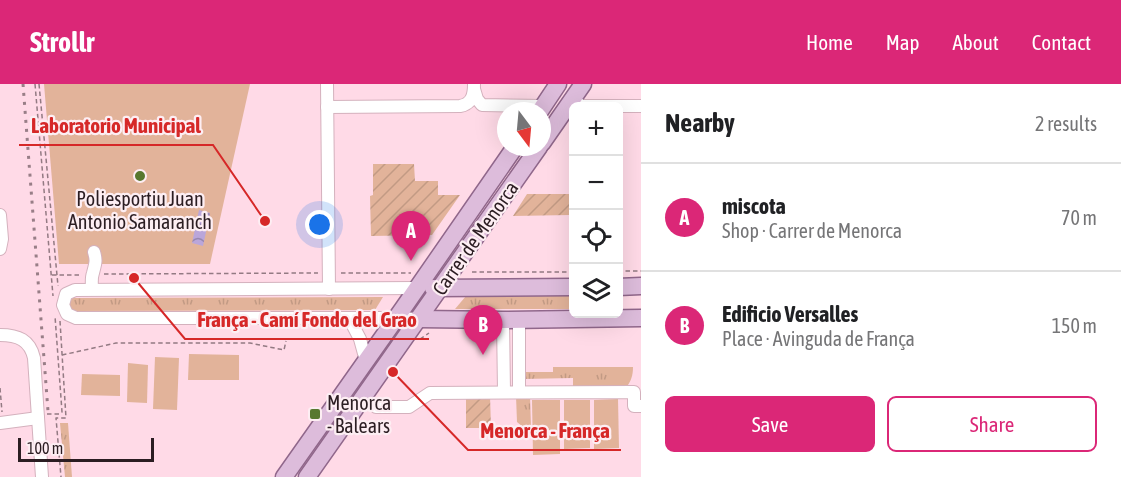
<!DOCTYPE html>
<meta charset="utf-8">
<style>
:root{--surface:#fff;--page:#f2f2f2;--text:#202124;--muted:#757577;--line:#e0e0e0;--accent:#db2777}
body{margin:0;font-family:"Asap Condensed",sans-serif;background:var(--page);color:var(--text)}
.controls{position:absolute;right:18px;top:18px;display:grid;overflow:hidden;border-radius:9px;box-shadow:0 6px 24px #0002}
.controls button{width:54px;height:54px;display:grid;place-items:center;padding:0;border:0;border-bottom:2px solid var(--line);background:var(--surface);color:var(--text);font:30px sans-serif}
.compass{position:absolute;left:497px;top:18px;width:54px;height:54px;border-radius:50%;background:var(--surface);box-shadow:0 6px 24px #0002;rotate:164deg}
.scale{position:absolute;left:18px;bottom:15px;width:136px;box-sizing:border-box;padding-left:6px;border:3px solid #2b1d22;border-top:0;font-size:16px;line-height:21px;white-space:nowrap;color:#2b1d22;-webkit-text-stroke:4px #fdeef3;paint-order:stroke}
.you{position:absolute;left:320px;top:141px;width:21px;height:21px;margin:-15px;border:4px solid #fff;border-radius:50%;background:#1a73e8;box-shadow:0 0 0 9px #1a73e833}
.badge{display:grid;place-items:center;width:39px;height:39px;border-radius:50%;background:var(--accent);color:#fff;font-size:20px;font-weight:700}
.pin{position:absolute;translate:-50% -50px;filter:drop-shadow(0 2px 3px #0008)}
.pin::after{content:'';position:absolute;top:32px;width:21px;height:18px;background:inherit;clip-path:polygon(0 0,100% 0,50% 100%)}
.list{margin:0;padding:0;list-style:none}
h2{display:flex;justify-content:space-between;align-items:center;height:78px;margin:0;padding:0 24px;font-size:26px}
h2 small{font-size:20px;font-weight:400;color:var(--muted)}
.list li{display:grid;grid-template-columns:39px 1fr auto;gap:18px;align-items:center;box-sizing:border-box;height:108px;padding:0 24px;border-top:2px solid var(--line)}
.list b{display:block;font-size:22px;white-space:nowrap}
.list p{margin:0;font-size:20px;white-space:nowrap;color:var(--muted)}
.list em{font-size:20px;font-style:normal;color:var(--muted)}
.actions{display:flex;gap:12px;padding:18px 24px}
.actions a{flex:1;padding:14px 0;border:2px solid var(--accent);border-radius:9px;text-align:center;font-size:21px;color:var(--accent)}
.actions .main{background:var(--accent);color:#fff}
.icon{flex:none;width:33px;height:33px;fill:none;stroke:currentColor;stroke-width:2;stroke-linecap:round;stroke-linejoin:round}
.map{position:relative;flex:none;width:641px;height:393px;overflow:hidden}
header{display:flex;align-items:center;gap:36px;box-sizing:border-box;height:84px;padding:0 30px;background:var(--accent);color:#fff}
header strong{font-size:28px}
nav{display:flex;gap:33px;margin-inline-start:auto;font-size:21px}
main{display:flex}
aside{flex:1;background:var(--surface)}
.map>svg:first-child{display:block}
.grass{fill:url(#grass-tufts)}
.park{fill:#e2b39a}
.garden{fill:url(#garden-furrows)}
.water{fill:url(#water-waves)}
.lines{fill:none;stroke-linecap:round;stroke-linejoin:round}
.minor-casing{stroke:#d4b1bd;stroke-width:14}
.major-casing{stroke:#90678b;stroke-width:19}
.path{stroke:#937a83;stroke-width:1.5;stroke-dasharray:4.5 3;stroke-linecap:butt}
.minor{stroke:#fff;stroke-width:12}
.major{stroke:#ddbcdb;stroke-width:16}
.rail{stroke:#987e87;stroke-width:3;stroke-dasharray:3 6;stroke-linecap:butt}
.poi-dot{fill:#58782f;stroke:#fdeef3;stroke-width:2}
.labels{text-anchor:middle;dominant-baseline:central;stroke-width:4.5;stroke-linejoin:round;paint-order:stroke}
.poi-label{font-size:20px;fill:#2b1d22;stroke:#fdeef3}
.street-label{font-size:20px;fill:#2b1d22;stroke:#fdeef3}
.leader{fill:none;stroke:#d62828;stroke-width:2}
.callout-dot{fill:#d62828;stroke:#fdeef3;stroke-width:2}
.callout-label{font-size:21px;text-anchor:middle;font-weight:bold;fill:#d62828;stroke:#fdeef3;stroke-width:4.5;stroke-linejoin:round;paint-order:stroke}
</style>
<header>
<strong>Strollr</strong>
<nav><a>Home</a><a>Map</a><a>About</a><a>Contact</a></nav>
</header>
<main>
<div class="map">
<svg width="641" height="393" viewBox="0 0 641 393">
<defs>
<pattern id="grass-tufts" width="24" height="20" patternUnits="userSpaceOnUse" patternTransform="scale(1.5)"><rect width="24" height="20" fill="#e2b39a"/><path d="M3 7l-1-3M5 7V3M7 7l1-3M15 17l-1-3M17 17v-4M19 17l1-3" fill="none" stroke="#c29a84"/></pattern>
<pattern id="garden-furrows" width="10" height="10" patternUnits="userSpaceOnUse" patternTransform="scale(1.5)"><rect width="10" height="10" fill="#e2b39a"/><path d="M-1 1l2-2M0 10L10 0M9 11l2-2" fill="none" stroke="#c29a84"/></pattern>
<pattern id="water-waves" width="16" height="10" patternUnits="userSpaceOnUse" patternTransform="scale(1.5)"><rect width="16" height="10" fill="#baa6da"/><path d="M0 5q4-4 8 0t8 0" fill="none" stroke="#9787b0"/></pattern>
</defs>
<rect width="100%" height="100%" fill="#ffdae7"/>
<g class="grass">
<polygon points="466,212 573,212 573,225 455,225"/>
<polygon points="383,213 375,226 73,227 70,225 69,217 73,214"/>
<path d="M553,283h80c0,9 -2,14 -7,21l-53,1v-11l-51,1v-7h31z"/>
<polygon points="516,312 530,312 531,343 523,343 517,338"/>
<polygon points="60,339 68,339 72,393 65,393"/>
</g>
<g class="park">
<polygon points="44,0 250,0 210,180 59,180"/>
<polygon points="189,270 239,271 239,296 188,296"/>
<polygon points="155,273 179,274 177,326 153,325"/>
<polygon points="128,279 148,281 147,319 127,318"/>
<polygon points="82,290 120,291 120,312 81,311"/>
<polygon points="618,315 619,364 594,365 594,316"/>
<polygon points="532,316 560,316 560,370 533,371"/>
<polygon points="564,316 590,316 590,364 564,365"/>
</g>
<g class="garden">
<polygon points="373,80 414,80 415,97 438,97 438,111 460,111 432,151 371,152 370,112 373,111"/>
<polygon points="527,110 570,110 569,121 570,131 513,132"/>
<polygon points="466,312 490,312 491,344 466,344"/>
</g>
<polygon class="water" points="199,126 210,129 203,162 192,159"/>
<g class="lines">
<g class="minor-casing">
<g id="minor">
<polyline points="327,0 329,205"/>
<polyline points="474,5 477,15 482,21 543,22"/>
<polyline points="572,16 582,22 641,22"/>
<path d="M327,23l133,-1c12,-2 14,-11 14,-22"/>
<polyline points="0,131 2,155 0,165"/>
<polyline points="417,204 75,206 66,210 63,221 67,230 76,234 396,234 419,235"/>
<path d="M92,205c0,-5 -1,-11 1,-16 2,-9 4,-11 1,-21"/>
<polyline points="349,234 360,255 366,277"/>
<polyline points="503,236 504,308"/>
<polyline points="519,236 519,308"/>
<path d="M0,251c18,0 30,5 34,23l8,119"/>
<polyline points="376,323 409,323 430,309 634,308 634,322 641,322"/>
<polyline points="0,339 38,334"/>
</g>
</g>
<g class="major-casing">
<g id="major">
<polyline points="540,27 558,0"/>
<polyline points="542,59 583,0"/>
<polyline points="618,203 641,202"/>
<polyline points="433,204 574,203"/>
<polyline points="419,235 503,236 641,234"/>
<polyline points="284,393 404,223 515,63"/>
<polyline points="307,393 539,63"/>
</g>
</g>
<g class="path">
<polyline points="35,0 53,212"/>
<polyline points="39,0 58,202"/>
<polyline points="618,187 641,187"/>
<polyline points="472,188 574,188"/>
<polyline points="341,189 411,189"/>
<polyline points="104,190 318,189"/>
<polyline points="52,191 81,191"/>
<polyline points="60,237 66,334 56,334 61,393"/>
<polyline points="420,255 429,249"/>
<polyline points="62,271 116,259 250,259 284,266 286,257"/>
<polyline points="0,304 2,328"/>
<polyline points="47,330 59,330 62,328 55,232"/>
</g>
<use href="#minor" class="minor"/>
<use href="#major" class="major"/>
<polyline class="rail" points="23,0 48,327"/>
</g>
<g class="poi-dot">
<circle cx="140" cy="92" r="6"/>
<rect x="309" y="324" width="12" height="12" rx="3"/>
</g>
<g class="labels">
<g class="poi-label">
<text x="140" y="114">Poliesportiu Juan<tspan x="140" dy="23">Antonio Samaranch</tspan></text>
<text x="327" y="318" text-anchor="start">Menorca<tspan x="327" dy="23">- Balears</tspan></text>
</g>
<g class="street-label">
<text transform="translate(475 154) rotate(-55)">Carrer de Menorca</text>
</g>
</g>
<path class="leader" d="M265 137L213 61H19M134 194L185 255H429M393 288L468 366H621"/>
<g class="callout-dot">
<circle cx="265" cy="137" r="6"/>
<circle cx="134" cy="194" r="6"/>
<circle cx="393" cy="288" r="6"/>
</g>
<g class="callout-label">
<text x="116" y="49">Laboratorio Municipal</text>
<text x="307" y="243">França - Camí Fondo del Grao</text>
<text x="545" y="354">Menorca - França</text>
</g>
</svg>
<div class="controls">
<button>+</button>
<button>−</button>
<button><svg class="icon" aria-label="locate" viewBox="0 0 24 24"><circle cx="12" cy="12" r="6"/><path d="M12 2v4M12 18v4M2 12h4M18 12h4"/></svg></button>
<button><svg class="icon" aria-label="layers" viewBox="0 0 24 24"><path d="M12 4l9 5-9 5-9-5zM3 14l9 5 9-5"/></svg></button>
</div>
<svg class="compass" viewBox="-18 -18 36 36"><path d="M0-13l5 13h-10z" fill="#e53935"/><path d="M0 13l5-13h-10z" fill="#757577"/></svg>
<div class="scale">100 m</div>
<div class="you"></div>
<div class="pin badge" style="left:411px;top:177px">A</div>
<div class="pin badge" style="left:483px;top:271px">B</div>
</div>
<aside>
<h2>Nearby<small>2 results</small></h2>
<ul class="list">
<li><span class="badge">A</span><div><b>miscota</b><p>Shop · Carrer de Menorca</p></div><em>70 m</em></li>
<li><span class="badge">B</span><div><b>Edificio Versalles</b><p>Place · Avinguda de França</p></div><em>150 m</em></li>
</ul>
<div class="actions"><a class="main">Save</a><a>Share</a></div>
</aside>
</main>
